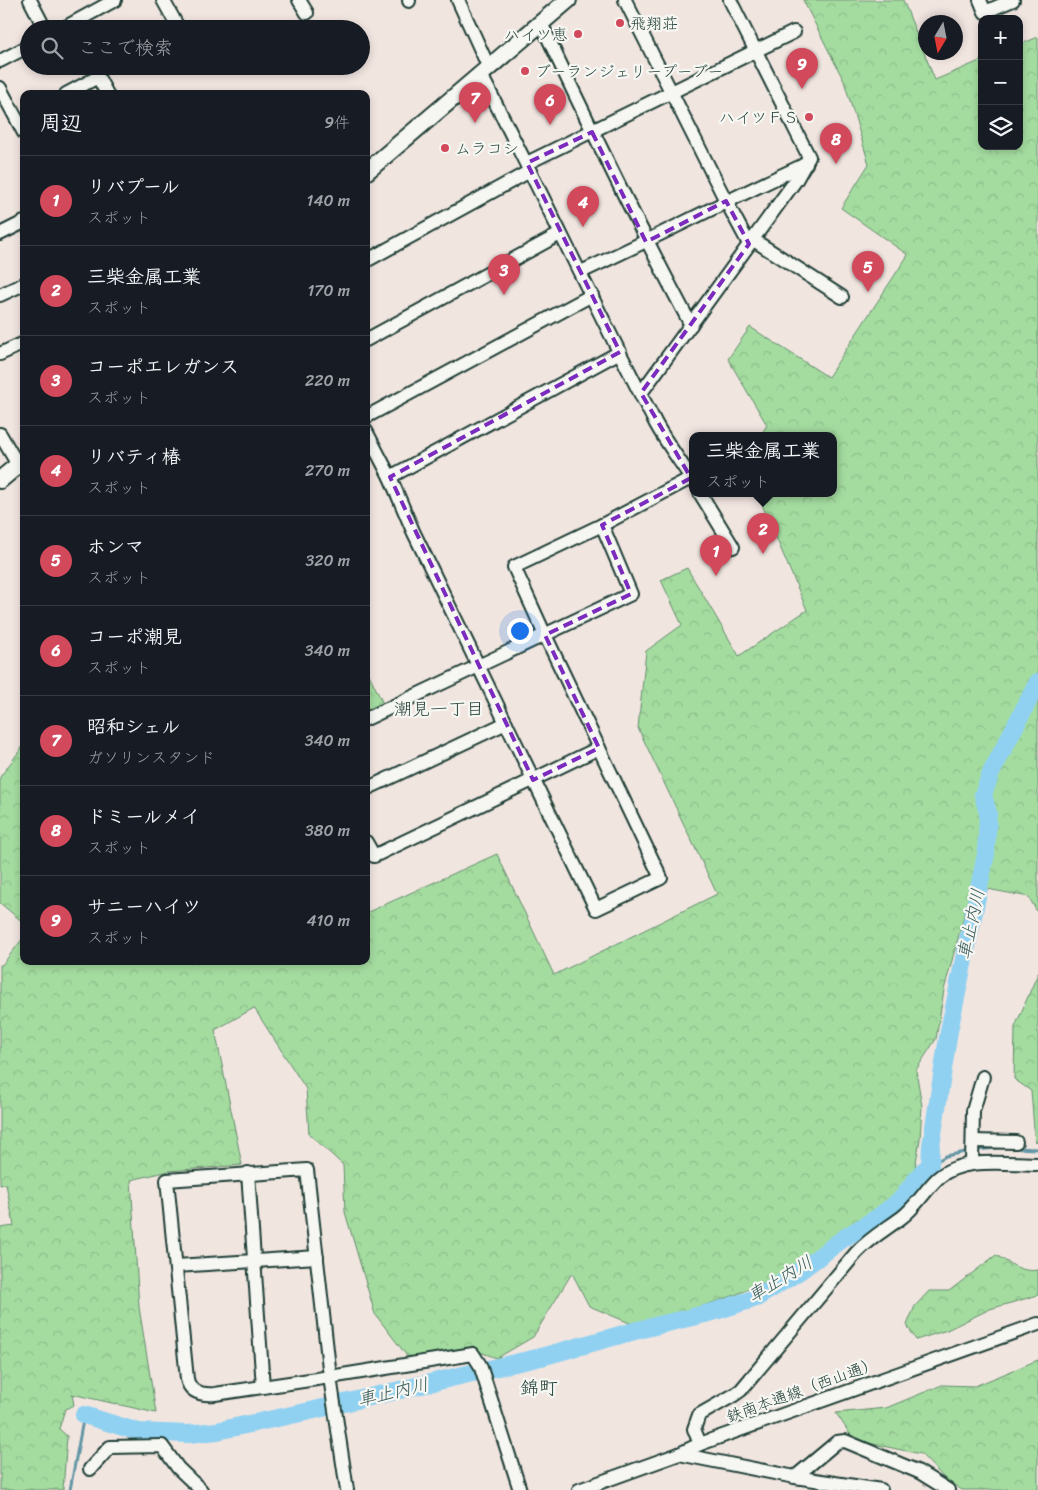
<!DOCTYPE html>
<html lang="ja">
<meta charset="utf-8">
<style>
:root{--surface:#171b24;--page:#242831;--text:#f1f3f6;--muted:#9ea1a6;--line:#363941;--accent:#d1495b}
body{margin:0;font-family:Sriracha,"Klee One",sans-serif;background:var(--page);color:var(--text)}
.controls{position:absolute;right:15px;top:15px;display:grid;overflow:hidden;border-radius:10px;box-shadow:0 2px 8px #0003}
.controls button{width:45px;height:45px;display:grid;place-items:center;padding:0;border:0;border-bottom:1px solid var(--line);background:var(--surface);color:var(--text);font:25px sans-serif}
.compass{position:absolute;left:918px;top:15px;width:45px;height:45px;border-radius:50%;background:var(--surface);box-shadow:0 2px 8px #0003;rotate:190deg}
.you{position:absolute;left:519px;top:630px;width:18px;height:18px;margin:-12px;border:4px solid #fff;border-radius:50%;background:#1a73e8;box-shadow:0 0 0 8px #1a73e833}
.badge{display:grid;place-items:center;width:32px;height:32px;border-radius:50%;background:var(--accent);color:#fff;font-size:16px;font-weight:700}
.pin{position:absolute;translate:-50% -41px;filter:drop-shadow(0 1px 2px #0008)}
.pin::after{content:'';position:absolute;top:26px;width:18px;height:15px;background:inherit;clip-path:polygon(0 0,100% 0,50% 100%)}
.popup{position:absolute;left:689px;top:432px;width:148px;height:65px;box-sizing:border-box;display:grid;place-content:center;border-radius:10px;background:var(--surface);filter:drop-shadow(0 1px 4px #0005);font-size:16px;white-space:nowrap;color:var(--muted)}
.popup b{font-size:19px;color:var(--text)}
.popup::after{content:'';position:absolute;left:50%;top:100%;margin-left:-10px;border:10px solid transparent;border-top-color:var(--surface)}
.list{margin:0;padding:0;list-style:none}
h2{display:flex;justify-content:space-between;align-items:center;height:65px;margin:0;padding:0 20px;font-size:21px}
h2 small{font-size:16px;font-weight:400;color:var(--muted)}
.list li{display:grid;grid-template-columns:32px 1fr auto;gap:15px;align-items:center;box-sizing:border-box;height:90px;padding:0 20px;border-top:1px solid var(--line)}
.list b{display:block;font-size:19px;white-space:nowrap}
.list p{margin:0;font-size:16px;white-space:nowrap;color:var(--muted)}
.list em{font-size:16px;font-style:normal;color:var(--muted)}
.icon{flex:none;width:28px;height:28px;fill:none;stroke:currentColor;stroke-width:2;stroke-linecap:round;stroke-linejoin:round}
.map{position:relative;flex:none;width:1038px;height:1490px;overflow:hidden}
.search{position:absolute;background:var(--surface);box-shadow:0 2px 8px #0003;left:20px;top:20px;width:350px;height:55px;display:flex;align-items:center;gap:12px;box-sizing:border-box;padding:0 18px;border-radius:28px;color:var(--muted);font-size:19px}
.panel{position:absolute;background:var(--surface);box-shadow:0 2px 8px #0003;left:20px;top:90px;width:350px;height:875px;border-radius:10px}
.map>svg:first-child{display:block}
.forest{fill:url(#forest-crowns);stroke:#628c6a}
.lines{fill:none;stroke-linecap:round;stroke-linejoin:round}
.stream{stroke:#6396a5;stroke-width:3}
.river{stroke:#90d1f1;stroke-width:18}
.minor-casing{stroke:#1f3d34;stroke-width:16}
.major-casing{stroke:#1f3d34;stroke-width:20}
.minor{stroke:#f6f6f2;stroke-width:12}
.major{stroke:#f6f6f2;stroke-width:16}
.marked{fill:none;stroke:#7b2cbf;stroke-width:4;stroke-dasharray:10 6;stroke-linejoin:round}
.poi-dot{fill:#d1495b;stroke:#f6f6f2;stroke-width:2}
.labels{text-anchor:middle;dominant-baseline:central;stroke-width:4.5;stroke-linejoin:round;paint-order:stroke}
.poi-label{font-size:16px;fill:#1f3d34;stroke:#f6f6f2;text-anchor:start}
.street-label{font-size:16px;fill:#1f3d34;stroke:#f6f6f2}
.neighbourhood-label{font-size:18px;fill:#1f3d34;stroke:#f6f6f2}
.water-label{font-size:18px;font-style:italic;fill:#365b5a;stroke:#f6f6f2}
.quarter-label{font-size:19px;fill:#1f3d34;stroke:#f6f6f2}
</style>
<div class="map">
<svg width="1038" height="1490" viewBox="0 0 1038 1490">
<defs>
<pattern id="forest-crowns" width="20" height="18" patternUnits="userSpaceOnUse" patternTransform="scale(1.25)"><rect width="20" height="18" fill="#a4dca0"/><path d="M2 6a3 3 0 1 1 6 0M12 15a3 3 0 1 1 6 0" fill="none" stroke="#8dbe8a"/></pattern>
</defs>
<rect width="100%" height="100%" fill="#f1e5e0"/>
<filter id="ink" filterUnits="userSpaceOnUse"><feTurbulence type="fractalNoise" baseFrequency=".02" numOctaves="2"/><feDisplacementMap in="SourceGraphic" scale="10" xChannelSelector="R" yChannelSelector="G"/><feConvolveMatrix kernelMatrix="1 2 1 2 8 2 1 2 1" color-interpolation-filters="sRGB"/></filter>
<g filter="url(#ink)">
<g class="forest">
<polygon points="803,0 903,0 935,80 982,60 982,146 1019,146 1019,45 1038,37 1038,914 1029,897 972,886 944,990 936,1039 916,1070 922,1106 920,1139 915,1168 900,1193 882,1209 867,1219 841,1232 818,1251 781,1275 735,1295 709,1304 637,1326 589,1306 572,1273 533,1337 497,1358 471,1349 410,1360 375,1314 345,1212 343,1165 309,1134 306,1089 254,1008 215,1030 242,1165 169,1171 131,1180 139,1307 156,1413 72,1394 74,1405 65,1409 59,1429 67,1436 63,1490 0,1490 0,1228 14,1226 6,1184 0,1185 0,965 2,965 24,937 24,961 366,961 366,913 497,854 554,975 717,894 638,728 646,651 682,625 661,580 687,568 739,656 807,610 757,493 833,493 833,435 761,435 767,425 728,359 750,327 828,377 908,255 841,208 869,164 844,81"/>
<polygon points="366,668 386,710 366,719"/>
<polygon points="24,745 24,923 0,903 0,777"/>
<polygon points="1038,973 1038,1142 1035,1141 1031,1091 1014,1079 1015,1027"/>
<path d="M996,1255c13,8 26,18 42,15v25l-48,14 -43,21 -31,10 -9,-15 8,-19 14,-15h20z"/>
<polygon points="1038,1360 1038,1490 962,1490 946,1480 921,1454 854,1440 836,1413 886,1408 942,1385 975,1386"/>
</g>
<g class="lines">
<g class="stream">
<polyline points="1014,1148 1038,1149"/>
<polyline points="976,1150 997,1148"/>
<polyline points="930,1165 946,1156 970,1151"/>
<polyline points="70,1490 84,1415"/>
</g>
<polyline class="river" points="84,1415 139,1432 188,1434 217,1431 310,1411 541,1357 638,1330 713,1312 756,1298 801,1270 844,1238 877,1218 894,1205 902,1198 922,1172 930,1165 931,1146 949,1031 986,854 988,813 983,795 991,773 1038,682"/>
<g class="minor-casing">
<g id="minor">
<polyline points="30,0 45,29"/>
<polyline points="163,0 179,29"/>
<polyline points="299,0 307,13"/>
<polyline points="409,0 409,1"/>
<polyline points="458,0 489,68"/>
<polyline points="625,0 726,201 749,244"/>
<polyline points="980,0 985,12 1013,0"/>
<path d="M541,23c48,102 97,203 150,302"/>
<polyline points="62,29 115,0"/>
<polyline points="0,61 29,46"/>
<path d="M481,75c60,115 115,234 175,349 11,20 25,38 37,57"/>
<polyline points="0,88 24,133"/>
<polyline points="66,94 98,77 107,94"/>
<polyline points="527,163 794,32"/>
<polyline points="0,234 24,222"/>
<polyline points="752,239 842,297"/>
<polyline points="366,261 530,171"/>
<path d="M581,272c75,-35 149,-73 225,-108"/>
<polyline points="0,295 24,284"/>
<polyline points="366,340 560,234"/>
<polyline points="0,354 24,343"/>
<polyline points="641,393 796,180 809,157 730,0"/>
<polyline points="366,417 592,295"/>
<polyline points="366,431 390,477 413,531 596,909 661,878 545,635 514,567 602,525 691,478"/>
<polyline points="0,434 18,465"/>
<polyline points="390,477 620,352"/>
<polyline points="700,493 733,547"/>
<polyline points="366,719 631,594 602,525"/>
<polyline points="366,789 506,723"/>
<polyline points="366,842 374,856 599,748"/>
<polyline points="973,1141 1016,1142"/>
<polyline points="972,1163 973,1111 983,1077"/>
<path d="M307,1170l23,207 -115,17c-13,1 -25,-1 -28,-15l-20,-199z"/>
<polyline points="248,1173 263,1387"/>
<polyline points="176,1266 317,1257"/>
<path d="M700,1444l-6,-15 5,-14 35,-20 7,-5 115,-137c14,-15 30,-24 45,-35 15,-11 24,-28 37,-40 25,-22 69,-14 100,-14"/>
<polyline points="679,1454 795,1477"/>
<polyline points="90,1469 110,1447 162,1446 178,1468 201,1490"/>
<polyline points="347,1490 330,1377 473,1354 480,1365 520,1490"/>
<polyline points="579,1490 679,1454 700,1444 1038,1324"/>
<polyline points="881,1490 795,1477 837,1442 845,1441 919,1472 948,1490"/>
</g>
</g>
<g class="major-casing">
<g id="major">
<polyline points="366,172 568,0"/>
<polyline points="0,480 24,460"/>
</g>
</g>
<use href="#minor" class="minor"/>
<use href="#major" class="major"/>
</g>
</g>
<path class="marked" d="M592,132l54,110 80,-41 23,43 -108,149 50,85 -89,47 29,69 -86,41 54,113 -66,32 -143,-303 230,-125 -93,-189z"/>
<g class="poi-dot">
<circle cx="620" cy="23" r="5"/>
<circle cx="578" cy="34" r="5"/>
<circle cx="525" cy="71" r="5"/>
<circle cx="809" cy="117" r="5"/>
<circle cx="445" cy="148" r="5"/>
</g>
<g class="labels">
<g class="poi-label">
<text x="630" y="23">飛翔荘</text>
<text x="568" y="34" text-anchor="end">ハイツ恵</text>
<text x="535" y="71">ブーランジェリープーブー</text>
<text x="799" y="117" text-anchor="end">ハイツＦＳ</text>
<text x="455" y="148">ムラコシ</text>
</g>
<g class="street-label">
<text transform="translate(802 1390) rotate(-20)">鉄南本通線（西山通）</text>
</g>
<g class="neighbourhood-label">
<text x="439" y="709">潮見一丁目</text>
</g>
<g class="water-label">
<text transform="translate(971 924) rotate(-78)">車止内川</text>
<text transform="translate(780 1279) rotate(-31)">車止内川</text>
<text transform="translate(393 1392) rotate(-13)">車止内川</text>
</g>
<g class="quarter-label">
<text x="539" y="1387">錦町</text>
</g>
</g>
</svg>
<div class="controls">
<button>+</button>
<button>−</button>
<button><svg class="icon" aria-label="layers" viewBox="0 0 24 24"><path d="M12 4l9 5-9 5-9-5zM3 14l9 5 9-5"/></svg></button>
</div>
<svg class="compass" viewBox="-18 -18 36 36"><path d="M0-13l5 13h-10z" fill="#e53935"/><path d="M0 13l5-13h-10z" fill="#9ea1a6"/></svg>
<div class="you"></div>
<div class="pin badge" style="left:716px;top:576px">1</div>
<div class="pin badge" style="left:763px;top:554px">2</div>
<div class="popup"><b>三柴金属工業</b>スポット</div>
<div class="pin badge" style="left:504px;top:295px">3</div>
<div class="pin badge" style="left:583px;top:227px">4</div>
<div class="pin badge" style="left:868px;top:292px">5</div>
<div class="pin badge" style="left:550px;top:125px">6</div>
<div class="pin badge" style="left:475px;top:123px">7</div>
<div class="pin badge" style="left:836px;top:164px">8</div>
<div class="pin badge" style="left:802px;top:89px">9</div>
<div class="search"><svg class="icon" aria-label="search" viewBox="0 0 24 24"><circle cx="10" cy="10" r="6"/><path d="M15 15l6 6"/></svg>ここで検索</div>
<section class="panel">
<h2>周辺<small>9件</small></h2>
<ul class="list">
<li><span class="badge">1</span><div><b>リバプール</b><p>スポット</p></div><em>140 m</em></li>
<li><span class="badge">2</span><div><b>三柴金属工業</b><p>スポット</p></div><em>170 m</em></li>
<li><span class="badge">3</span><div><b>コーポエレガンス</b><p>スポット</p></div><em>220 m</em></li>
<li><span class="badge">4</span><div><b>リバティ椿</b><p>スポット</p></div><em>270 m</em></li>
<li><span class="badge">5</span><div><b>ホンマ</b><p>スポット</p></div><em>320 m</em></li>
<li><span class="badge">6</span><div><b>コーポ潮見</b><p>スポット</p></div><em>340 m</em></li>
<li><span class="badge">7</span><div><b>昭和シェル</b><p>ガソリンスタンド</p></div><em>340 m</em></li>
<li><span class="badge">8</span><div><b>ドミールメイ</b><p>スポット</p></div><em>380 m</em></li>
<li><span class="badge">9</span><div><b>サニーハイツ</b><p>スポット</p></div><em>410 m</em></li>
</ul>
</section>
</div>
